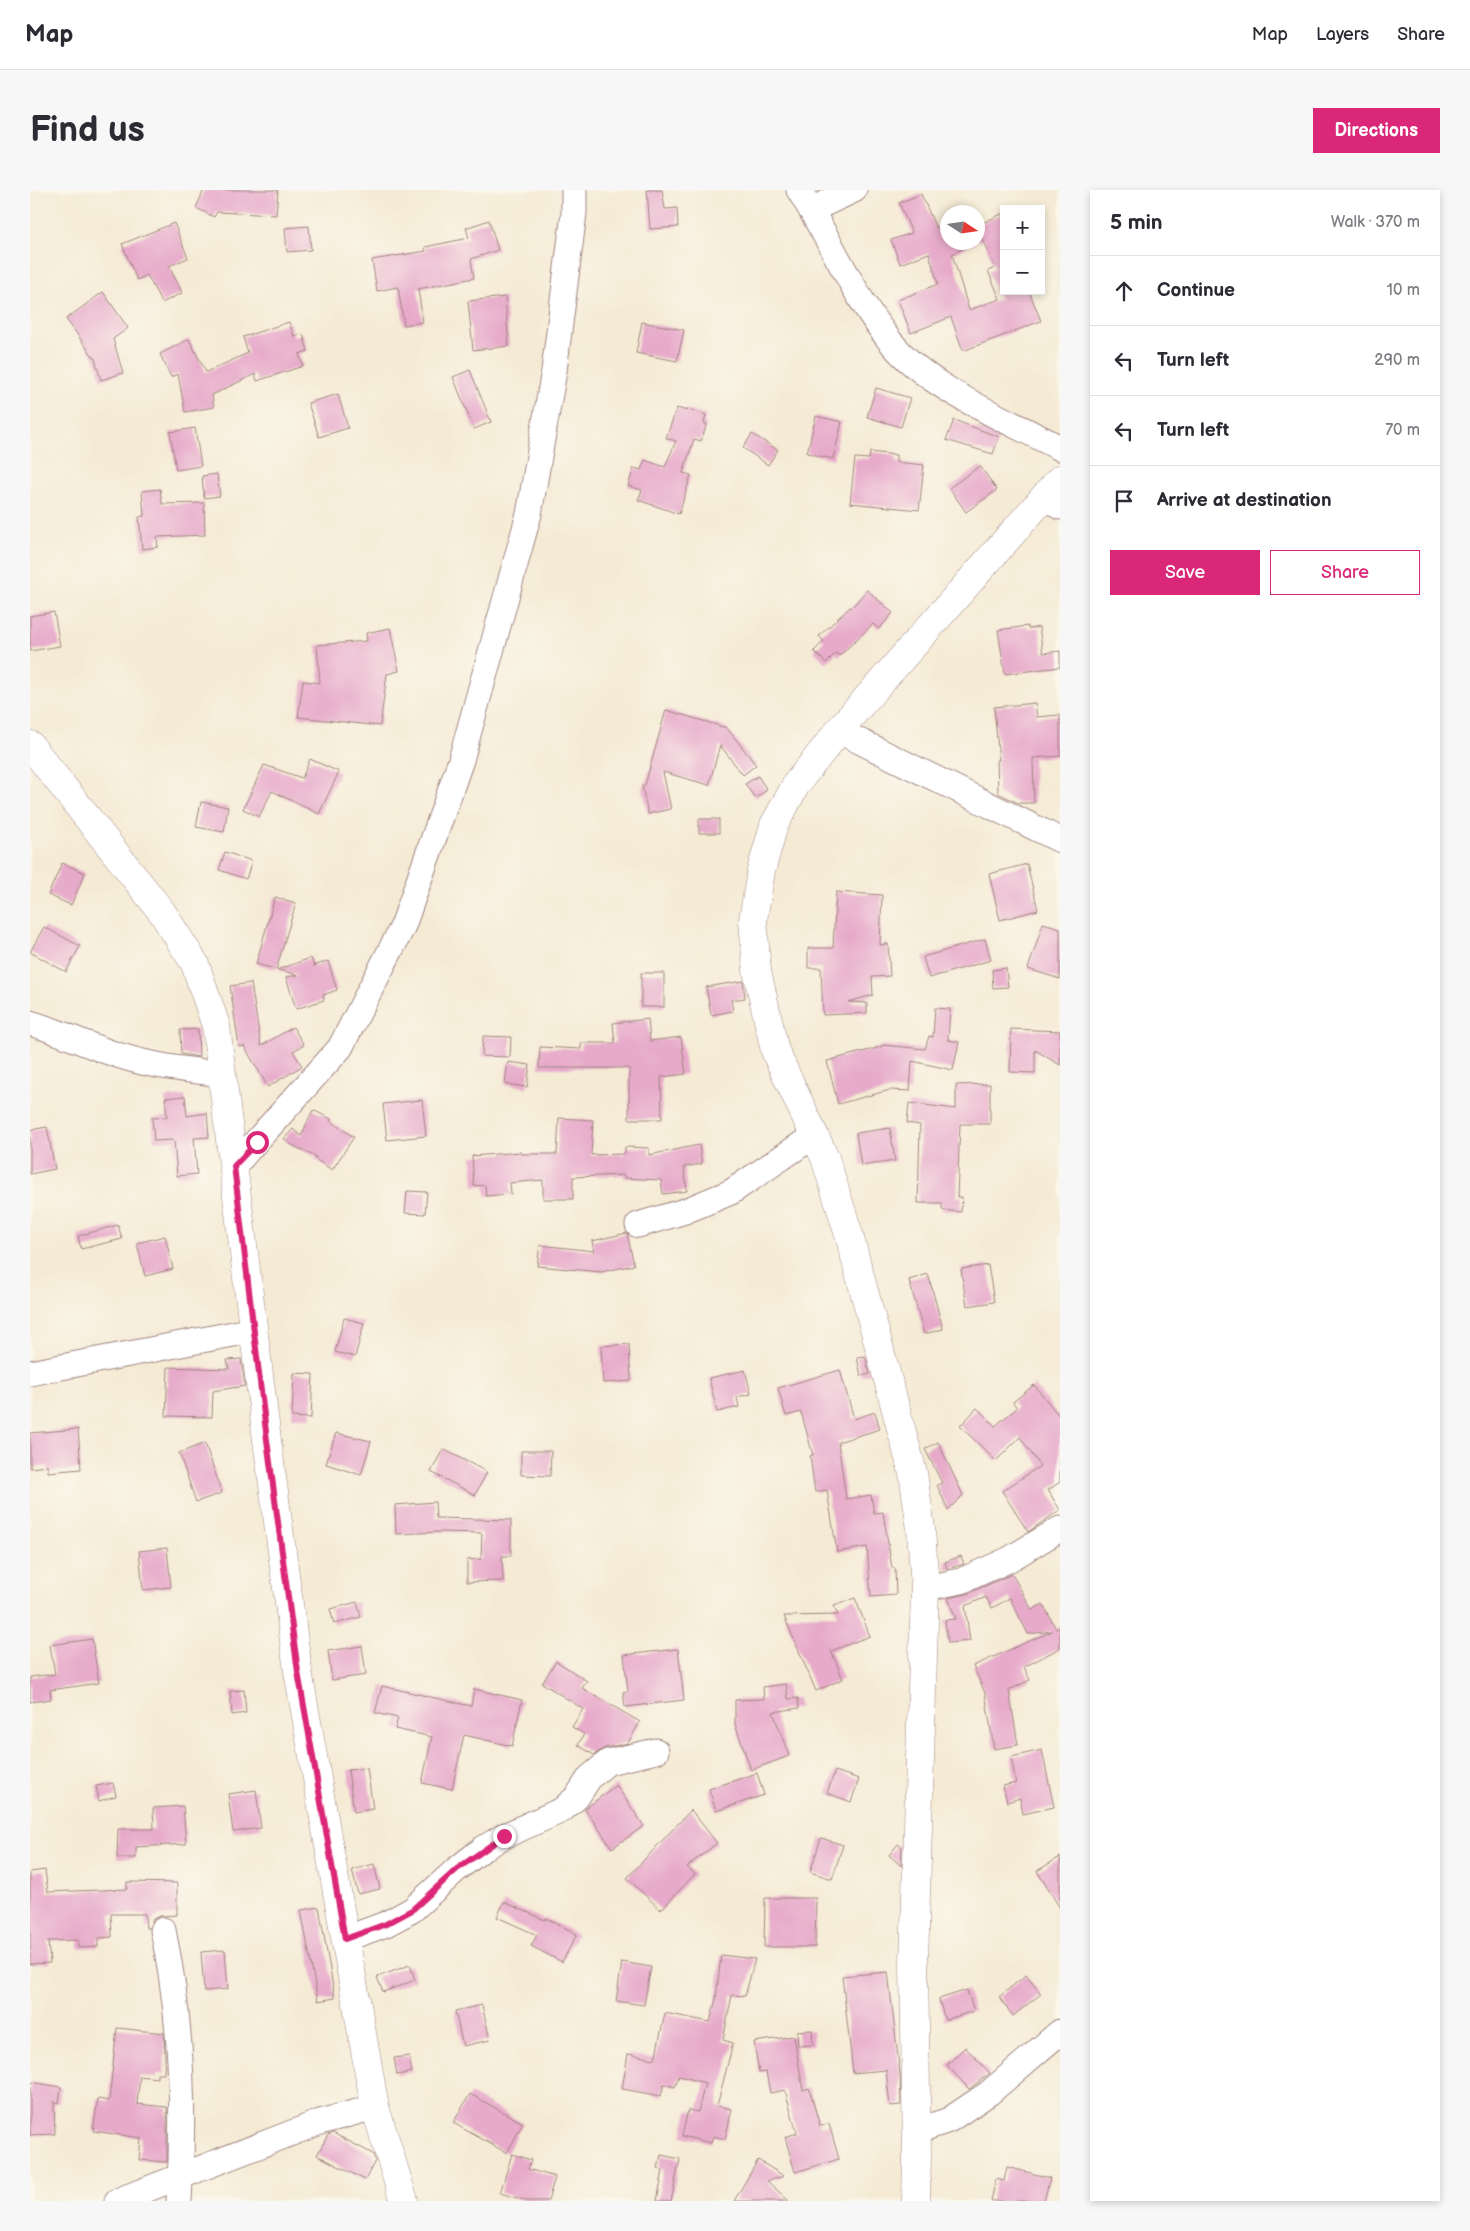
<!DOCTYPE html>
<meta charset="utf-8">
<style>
:root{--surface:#fff;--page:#f7f7f7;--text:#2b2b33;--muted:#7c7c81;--line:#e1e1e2;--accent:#db2777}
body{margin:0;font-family:"Balsamiq Sans",sans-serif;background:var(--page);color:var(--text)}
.controls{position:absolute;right:15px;top:15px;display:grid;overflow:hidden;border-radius:0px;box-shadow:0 2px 8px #0003}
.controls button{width:45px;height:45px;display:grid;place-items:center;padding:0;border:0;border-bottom:1px solid var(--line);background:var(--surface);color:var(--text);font:25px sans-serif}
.compass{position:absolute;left:910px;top:15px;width:45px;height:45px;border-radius:50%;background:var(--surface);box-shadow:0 2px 8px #0003;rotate:102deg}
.stop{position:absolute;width:15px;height:15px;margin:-11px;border:4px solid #db2777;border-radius:50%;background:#fff}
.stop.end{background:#db2777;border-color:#fff;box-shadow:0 1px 5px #0008}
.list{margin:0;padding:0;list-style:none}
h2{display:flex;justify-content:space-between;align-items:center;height:65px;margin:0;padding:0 20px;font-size:21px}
h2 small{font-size:16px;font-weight:400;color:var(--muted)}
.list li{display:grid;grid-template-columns:32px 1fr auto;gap:15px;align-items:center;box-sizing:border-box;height:70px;padding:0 20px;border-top:1px solid var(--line)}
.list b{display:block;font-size:19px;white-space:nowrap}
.list em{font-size:16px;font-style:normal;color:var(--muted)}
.actions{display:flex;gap:10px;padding:15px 20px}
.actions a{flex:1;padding:11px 0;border:1px solid var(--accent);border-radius:0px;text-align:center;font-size:18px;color:var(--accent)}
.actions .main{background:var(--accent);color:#fff}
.icon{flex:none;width:28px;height:28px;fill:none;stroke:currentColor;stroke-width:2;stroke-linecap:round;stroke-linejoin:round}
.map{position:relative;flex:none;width:1030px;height:2011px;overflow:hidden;border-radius:0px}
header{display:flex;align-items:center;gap:30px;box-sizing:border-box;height:70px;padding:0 25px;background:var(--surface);border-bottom:1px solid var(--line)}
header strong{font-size:24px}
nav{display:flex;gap:28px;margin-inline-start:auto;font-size:18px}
.intro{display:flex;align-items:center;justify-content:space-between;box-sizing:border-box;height:120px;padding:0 30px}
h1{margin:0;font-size:35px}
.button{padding:12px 22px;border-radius:0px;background:var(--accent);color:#fff;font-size:18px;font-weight:700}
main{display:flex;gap:30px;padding:0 30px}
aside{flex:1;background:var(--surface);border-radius:0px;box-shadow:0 2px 8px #0003}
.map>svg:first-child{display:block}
.building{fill:#e7aaca}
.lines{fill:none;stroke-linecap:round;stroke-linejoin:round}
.minor-casing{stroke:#a08580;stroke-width:27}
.major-casing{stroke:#a08580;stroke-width:29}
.minor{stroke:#fff;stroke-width:25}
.major{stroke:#fff;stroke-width:28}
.route{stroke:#db2777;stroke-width:6}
</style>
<header>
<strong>Map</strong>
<nav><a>Map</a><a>Layers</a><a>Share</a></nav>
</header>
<div class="intro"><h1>Find us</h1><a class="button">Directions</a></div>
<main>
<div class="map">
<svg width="1030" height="2011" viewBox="0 0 1030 2011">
<rect width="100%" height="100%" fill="#fbf7ec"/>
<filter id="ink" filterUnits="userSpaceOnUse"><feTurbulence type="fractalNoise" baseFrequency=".02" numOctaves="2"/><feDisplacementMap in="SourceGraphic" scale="10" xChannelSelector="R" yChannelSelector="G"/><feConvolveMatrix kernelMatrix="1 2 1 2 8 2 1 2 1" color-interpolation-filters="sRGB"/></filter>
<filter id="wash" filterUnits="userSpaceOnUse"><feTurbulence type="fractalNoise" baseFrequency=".0096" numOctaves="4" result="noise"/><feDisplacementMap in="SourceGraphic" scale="20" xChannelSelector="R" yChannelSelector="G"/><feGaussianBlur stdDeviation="1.12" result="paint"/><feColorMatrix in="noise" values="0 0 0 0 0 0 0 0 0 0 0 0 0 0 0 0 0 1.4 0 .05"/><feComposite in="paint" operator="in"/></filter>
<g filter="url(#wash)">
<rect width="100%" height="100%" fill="#f5ebd5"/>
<g id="blocks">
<g class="building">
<polygon points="174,0 248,0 246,25 187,22 184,27 166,18"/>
<polygon points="617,0 632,0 635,19 647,18 648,37 620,39"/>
<polygon points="891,4 906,38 918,32 918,52 947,52 922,64 939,120 970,109 958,81 965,78 953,49 948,52 948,35 974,23 974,101 999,101 1011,131 933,161 921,127 881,143 868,110 908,94 899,63 870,74 861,50 882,43 869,13"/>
<polygon points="459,30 468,60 441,69 444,88 388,99 393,132 374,135 368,97 347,101 342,70 396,61 395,57 439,48 436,38"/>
<polygon points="144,33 158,68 139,76 152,103 132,113 117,85 107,90 92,54"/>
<polygon points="279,36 281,60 257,62 255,38"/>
<polygon points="73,102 98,138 83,149 93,183 71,190 65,169 36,129"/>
<polygon points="475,107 479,156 443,160 438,111"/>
<polygon points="259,132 264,146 273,144 278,161 269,164 273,176 227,191 225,184 182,205 184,217 155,222 148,184 141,187 130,164 159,149 176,182 218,163 213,147"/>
<polygon points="612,132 654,140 647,171 606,163"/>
<polygon points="440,180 461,232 444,239 423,187"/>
<polygon points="846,198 880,208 871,237 837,227"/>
<polygon points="308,204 318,238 289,247 278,213"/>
<polygon points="647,218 657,221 658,219 676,225 674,233 677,234 671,251 664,249 653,283 661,285 649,324 608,310 612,300 598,296 604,278 611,280 615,270 635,277 646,251 636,248"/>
<polygon points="786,226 812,232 803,269 777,263"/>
<polygon points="924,230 969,247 963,264 916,250"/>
<polygon points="165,238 171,276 146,280 140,242"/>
<polygon points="722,244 748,260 738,275 713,258"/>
<polygon points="840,262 866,265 866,272 894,275 889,320 820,313 825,268 839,269"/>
<polygon points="950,276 967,300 936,322 919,298"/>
<polygon points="187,284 190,306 174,308 172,286"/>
<polygon points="130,299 132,314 174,313 175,345 127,347 128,357 112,359 109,327 114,326 112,301"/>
<polygon points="837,400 863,423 849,439 843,434 809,466 806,463 796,473 784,461 794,451 789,446 820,417 821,418"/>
<polygon points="24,422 30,456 0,461 0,426"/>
<polygon points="998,436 998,439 1009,437 1013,463 1030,461 1030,477 975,484 968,440"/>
<polygon points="360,438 369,481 357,484 350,536 268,527 273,491 290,493 287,455 337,451 336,443"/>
<polygon points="1005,513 1007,527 1030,525 1030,566 1003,568 1004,613 988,613 968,603 967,570 969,570 964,517"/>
<polygon points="636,520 697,538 726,575 713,585 690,555 679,595 633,582 641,619 618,624 612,596 615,595"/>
<polygon points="280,569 309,582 289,624 242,601 229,627 213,619 234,575 272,588"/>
<polygon points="728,586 737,600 725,608 715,594"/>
<polygon points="171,612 198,617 194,642 166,637"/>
<rect x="669" y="629" width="20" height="14"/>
<polygon points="195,662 222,671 216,689 189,680"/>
<polygon points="32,673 55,683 41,715 18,705"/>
<polygon points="997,674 1008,720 970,730 959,684"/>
<polygon points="806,702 852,705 850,755 858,754 860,786 842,787 843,805 818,812 837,813 837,823 793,825 791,778 778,778 778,758 803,758"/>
<polygon points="245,707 266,713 246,780 281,768 284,776 298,771 307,800 293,805 294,810 266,819 256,787 268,785 226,774"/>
<polygon points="1013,733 1030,738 1030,789 998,779"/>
<polygon points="14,737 50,756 36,782 0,762"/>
<polygon points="955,749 961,770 899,788 893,767"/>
<polygon points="976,778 978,797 963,798 962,780"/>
<rect x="611" y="783" width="23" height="34"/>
<polygon points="713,791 715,808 701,810 703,821 681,825 676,797"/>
<polygon points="221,793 231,856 263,837 274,855 263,861 272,876 238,897 214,856 209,857 200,796"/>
<polygon points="905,818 920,819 918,850 929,852 923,880 882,871 880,901 860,900 808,914 797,871 851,857 852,855 895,859 899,846 903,847"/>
<polygon points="618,829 620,851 651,847 656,884 631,887 632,929 599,929 599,878 509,878 510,857 551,859 551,853 585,853 583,833"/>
<polygon points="168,839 169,867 151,864 150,840"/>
<polygon points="981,839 1030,841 1030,875 1005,860 1005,883 980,882"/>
<polygon points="453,846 481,847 480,867 452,866"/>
<polygon points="478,872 500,875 497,897 475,894"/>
<polygon points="960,894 960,934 930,934 927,1007 932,1007 931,1022 912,1020 912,1013 888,1013 890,935 877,933 879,913 926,919 926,895"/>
<polygon points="155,906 157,926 177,923 179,947 164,948 167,984 147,986 144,950 124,951 122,928 137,927 135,908"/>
<polygon points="392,910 396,946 357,950 353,914"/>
<polygon points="283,920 301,929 300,931 324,947 302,980 285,969 286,967 260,954 254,949 263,939 271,946"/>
<polygon points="529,928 563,930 561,965 595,964 595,957 619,958 619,965 669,955 672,974 654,977 657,1001 633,1004 631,990 594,988 594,985 543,987 543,1009 513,1009 513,990 480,993 481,1004 456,1006 455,995 444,996 442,966 491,962 491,964 527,964"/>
<polygon points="17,937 25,979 0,984 0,940"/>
<polygon points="860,938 865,971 831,976 826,943"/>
<polygon points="377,1001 397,1002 395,1024 375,1023"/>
<polygon points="88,1035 92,1049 51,1059 48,1046"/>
<polygon points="597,1043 604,1075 571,1082 507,1076 510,1055 564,1061 562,1051"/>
<polygon points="135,1046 143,1079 115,1086 107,1053"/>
<polygon points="958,1075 964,1112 937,1116 931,1079"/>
<polygon points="898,1084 913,1139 894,1144 879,1090"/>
<polygon points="314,1128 334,1133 325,1167 305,1162"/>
<polygon points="599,1154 601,1191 573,1193 571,1156"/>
<polygon points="835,1166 840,1184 831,1186 827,1167"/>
<polygon points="211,1169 215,1196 183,1201 182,1227 136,1226 138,1177 199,1179 197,1170"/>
<polygon points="715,1180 721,1204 707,1207 709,1217 687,1222 679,1188"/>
<polygon points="810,1180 824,1229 845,1222 850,1239 808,1252 816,1309 841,1305 844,1323 853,1322 862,1378 865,1378 866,1405 841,1407 837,1357 807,1362 797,1300 785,1302 780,1266 783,1265 771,1222 756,1226 748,1198"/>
<polygon points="264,1183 283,1184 281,1228 262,1227"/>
<polygon points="1004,1195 1030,1227 1030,1292 1018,1300 1030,1320 998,1342 972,1301 1010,1276 990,1247 966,1271 930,1236 947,1218 965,1236 987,1218 983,1212"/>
<polygon points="48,1239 51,1279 18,1282 18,1276 0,1278 0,1243"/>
<polygon points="306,1243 341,1251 331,1285 296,1274"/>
<polygon points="908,1252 933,1305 918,1320 907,1295 912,1293 895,1259"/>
<polygon points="175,1253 192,1303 166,1312 149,1263"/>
<polygon points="413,1259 457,1282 445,1305 401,1282"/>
<polygon points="491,1261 521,1261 520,1286 491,1285"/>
<polygon points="405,1312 406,1328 481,1330 481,1366 472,1366 473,1391 437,1392 437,1370 451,1369 452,1343 409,1342 366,1344 365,1315"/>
<polygon points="137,1358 141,1397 113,1400 109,1361"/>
<polygon points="931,1366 934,1374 917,1379 915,1372"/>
<polygon points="982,1384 1002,1420 1013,1414 1026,1439 1030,1437 1030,1458 994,1477 1000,1490 979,1500 988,1555 964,1559 955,1503 943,1476 1022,1441 998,1444 980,1408 962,1418 956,1407 935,1416 940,1451 918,1453 915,1430 926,1429 918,1408 937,1404"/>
<polygon points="825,1408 840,1446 801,1461 813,1489 786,1501 754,1426 808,1425 804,1416"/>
<polygon points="327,1412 331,1427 304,1434 300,1419"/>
<polygon points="62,1449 69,1493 20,1500 21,1509 0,1512 0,1487 25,1484 20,1455"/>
<polygon points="332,1456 336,1485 302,1490 298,1461"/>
<polygon points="648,1459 654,1510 595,1517 593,1502 598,1501 594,1465"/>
<polygon points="526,1471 557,1491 552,1498 610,1532 598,1553 575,1558 564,1565 548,1555 554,1544 542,1537 553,1519 512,1493"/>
<polygon points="756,1494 758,1509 768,1508 769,1518 743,1522 759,1566 721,1580 705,1534 705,1510 734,1509 733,1497"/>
<polygon points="352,1496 441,1516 444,1499 492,1510 482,1556 434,1545 422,1599 392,1593 402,1547 365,1539 368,1528 345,1523"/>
<polygon points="214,1500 216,1523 202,1525 200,1501"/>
<polygon points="1012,1560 1024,1617 993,1624 990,1608 977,1612 973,1596 986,1593 981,1567"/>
<polygon points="337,1578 343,1619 324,1622 318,1580"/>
<polygon points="805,1581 829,1589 821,1612 797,1603"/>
<polygon points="727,1583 734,1605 686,1621 679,1599"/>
<polygon points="83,1593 86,1606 69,1611 66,1596"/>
<polygon points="586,1595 614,1636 582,1658 555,1619"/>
<polygon points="226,1600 231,1638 203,1642 198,1604"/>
<polygon points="153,1616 156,1654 106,1657 106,1668 87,1668 88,1639 124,1639 123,1618"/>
<polygon points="661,1620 687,1653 657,1677 665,1684 631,1720 597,1688"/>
<polygon points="791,1648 813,1655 802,1689 780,1682"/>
<polygon points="868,1654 872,1657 871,1676 859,1665"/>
<polygon points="1030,1667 1030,1718 1007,1681"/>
<polygon points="344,1674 350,1699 328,1704 322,1680"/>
<polygon points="15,1680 18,1702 97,1699 97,1692 147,1693 147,1725 130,1726 123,1729 119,1738 116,1738 115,1724 81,1724 82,1747 68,1748 68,1757 48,1758 48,1750 18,1751 20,1773 0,1774 0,1682"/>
<polygon points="735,1708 786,1708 785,1757 734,1757"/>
<polygon points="474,1712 515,1730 516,1728 547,1744 532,1772 501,1756 507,1745 467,1727"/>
<polygon points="289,1717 305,1808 288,1811 271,1720"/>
<polygon points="195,1760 198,1799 174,1801 171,1762"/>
<polygon points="691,1765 725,1769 715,1806 702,1805 693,1850 703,1853 687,1916 702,1919 695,1949 683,1946 681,1953 652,1946 658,1920 668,1922 675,1893 649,1886 645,1897 634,1894 631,1906 592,1899 598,1864 625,1869 635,1823 680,1832 686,1809"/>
<polygon points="592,1772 621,1777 614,1815 586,1811"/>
<polygon points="380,1775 385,1790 353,1802 347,1787"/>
<polygon points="858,1782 870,1884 871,1915 860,1916 856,1880 823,1883 812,1786"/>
<polygon points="996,1785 1011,1804 983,1826 969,1807"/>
<polygon points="937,1800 944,1821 915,1830 909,1809"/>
<polygon points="452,1815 460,1850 433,1856 425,1821"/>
<polygon points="87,1838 134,1843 135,1868 134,1884 127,1884 127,1888 110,1886 107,1914 137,1917 137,1972 109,1970 111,1948 63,1941 68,1909 79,1911"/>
<polygon points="782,1840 783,1855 768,1856 767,1841"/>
<polygon points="764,1846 773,1900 779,1898 790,1936 799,1934 809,1969 765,1982 755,1947 767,1943 755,1900 740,1903 736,1882 729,1883 724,1852"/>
<polygon points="935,1857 960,1883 939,1899 917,1875"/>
<polygon points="379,1866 382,1882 367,1885 364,1868"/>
<polygon points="0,1892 31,1897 29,1913 24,1912 25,1944 0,1945"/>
<polygon points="440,1904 493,1933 477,1963 423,1933"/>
<polygon points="303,1943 343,1964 345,1971 335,1990 287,1965 298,1945"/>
<polygon points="482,1964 501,1970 498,1979 525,1987 518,2011 497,2011 470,2003"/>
<polygon points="631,1965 650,1969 641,2011 627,2011 633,1980 628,1979"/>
<polygon points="728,1970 754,1986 737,1991 759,2011 704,2011"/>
<polygon points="977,1977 1020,1988 1014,2011 961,2011 966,1989 974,1991"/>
</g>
</g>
</g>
<g filter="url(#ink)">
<use href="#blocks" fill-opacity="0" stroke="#a08580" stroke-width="1"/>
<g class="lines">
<g class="minor-casing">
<g id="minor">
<path d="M769,0c31,49 54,105 91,151 37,47 117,79 170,107"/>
<polyline points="781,20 824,0"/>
<polyline points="1016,307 1030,317"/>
<polyline points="809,541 1030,650"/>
<path d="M0,833c32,9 62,25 94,34 32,10 65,13 98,17"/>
<polyline points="204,976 310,858 373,736 431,570 499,324 524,181 544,23 544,0"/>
<polyline points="608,1035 655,1021 701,1002 785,945"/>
<polyline points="0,1183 224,1140"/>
<polyline points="895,1398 931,1391 978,1370 1030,1339"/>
<path d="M133,1740c19,90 22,180 16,271"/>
<polyline points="315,1749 356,1734 382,1720 427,1679 454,1658 474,1646 532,1620 547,1607 560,1587 578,1572 626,1561"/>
<polyline points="887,1941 919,1930 959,1903 1030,1842"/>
<polyline points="87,2011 290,1932 345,1917"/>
</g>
</g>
<g class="major-casing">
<g id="major">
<polyline points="0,555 132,722 165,774 186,836 237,1250 268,1481 345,1917 374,2011"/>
<polyline points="886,2011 887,1965 884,1774 895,1398 891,1339 883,1283 819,1045 795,968 745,861 727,781 723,730 731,681 744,635 767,593 814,534 1030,289"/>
</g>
</g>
<use href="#minor" class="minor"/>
<use href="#major" class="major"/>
</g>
</g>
<g class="lines" filter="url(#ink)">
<polyline class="route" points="227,952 204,976 237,1250 268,1482 315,1749 356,1734 382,1720 427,1679 474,1646"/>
</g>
</svg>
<div class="controls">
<button>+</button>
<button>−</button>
</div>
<svg class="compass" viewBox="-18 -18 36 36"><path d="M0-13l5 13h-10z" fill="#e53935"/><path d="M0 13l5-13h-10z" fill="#7c7c81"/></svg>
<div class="stop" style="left:227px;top:952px"></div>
<div class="stop end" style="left:474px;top:1646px"></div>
</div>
<aside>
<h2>5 min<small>Walk · 370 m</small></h2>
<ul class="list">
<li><svg class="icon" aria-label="ahead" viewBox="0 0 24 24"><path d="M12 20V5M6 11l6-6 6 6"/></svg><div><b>Continue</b></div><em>10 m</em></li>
<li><svg class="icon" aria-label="left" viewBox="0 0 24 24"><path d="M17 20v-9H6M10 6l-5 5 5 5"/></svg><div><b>Turn left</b></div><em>290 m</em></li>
<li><svg class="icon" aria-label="left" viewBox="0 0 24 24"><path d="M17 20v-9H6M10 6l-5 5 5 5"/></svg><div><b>Turn left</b></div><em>70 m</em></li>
<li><svg class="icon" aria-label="arrive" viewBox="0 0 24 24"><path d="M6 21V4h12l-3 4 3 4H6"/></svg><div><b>Arrive at destination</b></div></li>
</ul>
<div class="actions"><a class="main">Save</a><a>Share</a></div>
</aside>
</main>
